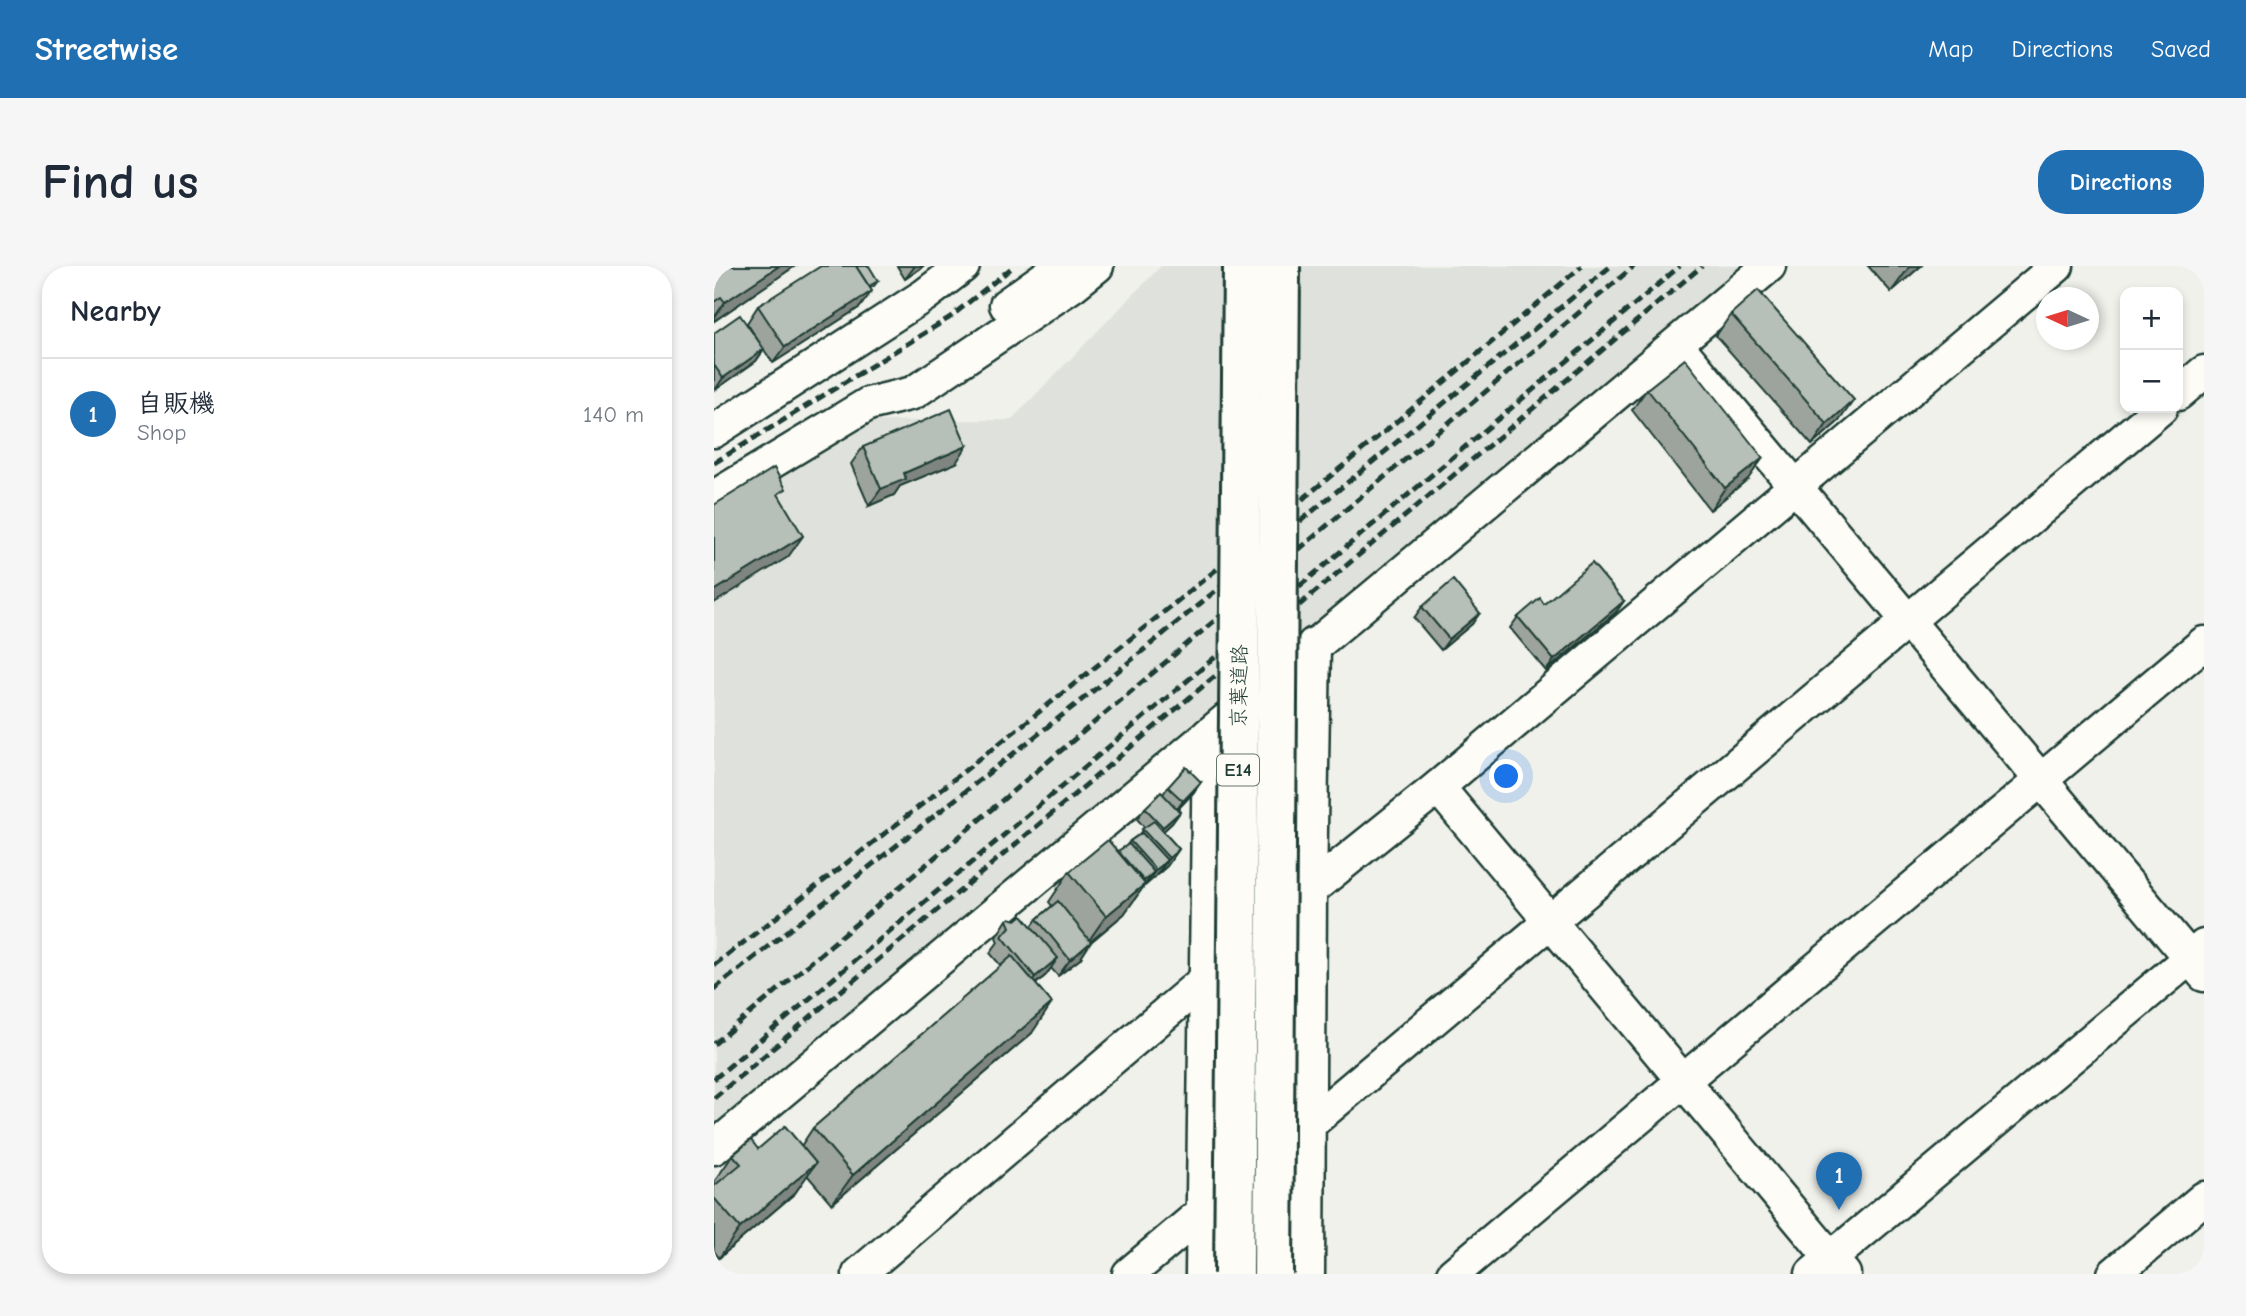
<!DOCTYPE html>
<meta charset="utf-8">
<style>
:root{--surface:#fff;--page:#f6f6f7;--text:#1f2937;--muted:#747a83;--line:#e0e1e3;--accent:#1f6fb2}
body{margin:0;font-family:"Comic Neue","Klee One",sans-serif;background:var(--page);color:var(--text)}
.controls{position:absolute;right:21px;top:21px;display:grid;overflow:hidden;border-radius:14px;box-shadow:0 4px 10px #0003}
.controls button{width:63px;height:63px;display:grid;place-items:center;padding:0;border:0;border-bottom:2px solid var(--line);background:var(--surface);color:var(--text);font:35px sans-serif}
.compass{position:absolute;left:1322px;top:21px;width:63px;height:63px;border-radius:50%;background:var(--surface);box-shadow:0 4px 10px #0003;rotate:274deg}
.you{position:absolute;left:793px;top:511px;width:24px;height:24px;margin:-18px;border:5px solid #fff;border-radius:50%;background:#1a73e8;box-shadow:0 0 0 10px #1a73e833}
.badge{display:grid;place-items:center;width:46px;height:46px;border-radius:50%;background:var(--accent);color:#fff;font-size:23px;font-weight:700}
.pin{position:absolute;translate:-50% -58px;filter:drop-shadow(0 2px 4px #0008)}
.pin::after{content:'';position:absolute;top:37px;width:24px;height:21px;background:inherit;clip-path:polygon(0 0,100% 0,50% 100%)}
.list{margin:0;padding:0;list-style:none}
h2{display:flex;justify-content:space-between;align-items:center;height:91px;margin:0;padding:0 28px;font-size:30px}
h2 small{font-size:23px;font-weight:400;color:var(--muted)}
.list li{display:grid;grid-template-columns:46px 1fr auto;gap:21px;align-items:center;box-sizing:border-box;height:112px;padding:0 28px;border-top:2px solid var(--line)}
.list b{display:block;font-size:26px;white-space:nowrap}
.list p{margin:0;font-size:23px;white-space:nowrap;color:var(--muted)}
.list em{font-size:23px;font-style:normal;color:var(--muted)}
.map{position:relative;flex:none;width:1490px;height:1008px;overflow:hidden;border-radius:28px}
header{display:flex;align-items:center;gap:42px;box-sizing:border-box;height:98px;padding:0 35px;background:var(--accent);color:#fff}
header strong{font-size:33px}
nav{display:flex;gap:38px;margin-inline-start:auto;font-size:24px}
.intro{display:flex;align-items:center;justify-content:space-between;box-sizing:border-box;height:168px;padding:0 42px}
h1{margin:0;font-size:49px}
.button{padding:18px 32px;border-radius:28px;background:var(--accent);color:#fff;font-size:24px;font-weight:700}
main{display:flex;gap:42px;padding:0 42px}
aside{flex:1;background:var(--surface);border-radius:28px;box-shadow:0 4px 10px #0003}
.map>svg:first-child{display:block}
.built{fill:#dfe2dc}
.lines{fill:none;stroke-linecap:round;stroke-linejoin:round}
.minor-casing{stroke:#1f3d34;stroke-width:37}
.minor{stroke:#fdfcf7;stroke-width:32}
.rail{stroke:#1f3d34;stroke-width:5;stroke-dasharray:10 5;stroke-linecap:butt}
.highway-bridge-casing{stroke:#1f3d34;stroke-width:44;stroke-linecap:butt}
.highway-bridge{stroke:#fdfcf7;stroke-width:38}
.wall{fill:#9da49e;stroke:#1f3d34;stroke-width:2}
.shaded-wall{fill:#7f8681;stroke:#1f3d34;stroke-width:2}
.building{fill:#b6bfb8;stroke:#1f3d34;stroke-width:2}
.labels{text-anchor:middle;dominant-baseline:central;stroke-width:5;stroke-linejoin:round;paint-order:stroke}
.shield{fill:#fdfcf7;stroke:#62766e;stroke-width:2}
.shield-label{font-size:19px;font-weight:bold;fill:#1f3d34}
.street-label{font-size:21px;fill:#1f3d34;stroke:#fdfcf7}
</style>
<header>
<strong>Streetwise</strong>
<nav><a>Map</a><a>Directions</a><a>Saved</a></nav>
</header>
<div class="intro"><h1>Find us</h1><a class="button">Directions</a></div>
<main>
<aside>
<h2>Nearby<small></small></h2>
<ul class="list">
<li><span class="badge">1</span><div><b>自販機</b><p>Shop</p></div><em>140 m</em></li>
</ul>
</aside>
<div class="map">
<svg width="1490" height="1008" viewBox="0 0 1490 1008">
<rect width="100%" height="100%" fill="#f0f1eb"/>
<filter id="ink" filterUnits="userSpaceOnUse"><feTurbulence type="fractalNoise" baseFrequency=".0143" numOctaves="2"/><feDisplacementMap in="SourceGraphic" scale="14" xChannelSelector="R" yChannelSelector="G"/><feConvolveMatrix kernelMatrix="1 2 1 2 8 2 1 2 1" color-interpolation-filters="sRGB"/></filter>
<g filter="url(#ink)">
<polygon class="built" points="447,0 1028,0 0,867 0,250 160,155 297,154"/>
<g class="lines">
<g class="minor-casing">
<g id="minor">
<polyline points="292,39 347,0"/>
<polyline points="963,79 1490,709"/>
<polyline points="1464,128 1490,106"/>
<polyline points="0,165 211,29 249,0"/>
<polyline points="0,231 154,138 199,127 358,20 383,0"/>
<polyline points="724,521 1130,1008"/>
<polyline points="596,624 724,521 1343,0"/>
<polyline points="594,859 1447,142"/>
<polyline points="0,882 1055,0"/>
<polyline points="145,1008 492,713"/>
<polyline points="415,1008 490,945"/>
<polyline points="488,1008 495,468"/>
<polyline points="594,1008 596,624 600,378"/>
<polyline points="739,1008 1490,377"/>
<polyline points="1098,1008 1490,680"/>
<polyline points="1400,1008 1490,932"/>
</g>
</g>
<use href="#minor" class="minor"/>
<g class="rail">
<polyline points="0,197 235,52 300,0"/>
<path d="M0,699c295,-225 585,-459 868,-699"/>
<polyline points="0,723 393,414 897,0"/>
<polyline points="0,778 920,0"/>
<polyline points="0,813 966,0"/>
<polyline points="0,832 988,0"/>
</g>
<g class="highway-bridge-casing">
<g id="highway-bridge">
<polyline points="520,1008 529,0"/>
<polyline points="559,1008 566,0"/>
</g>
</g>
<use href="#highway-bridge" class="highway-bridge"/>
</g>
<g class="wall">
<polygon points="0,0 81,0 0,55"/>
<polygon points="183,0 209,0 207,2 191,13"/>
<polygon points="1154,0 1207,0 1177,26"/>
<polygon points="164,15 160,20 156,22 146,41 59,97 50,84 42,95 1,124 0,122 0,67 45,76 33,57 44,40"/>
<polygon points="1017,48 1125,155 1098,179 1002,70"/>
<polygon points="933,123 1034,213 996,244 918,144"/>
<polygon points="149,181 242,197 186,220 180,229 155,240 137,198"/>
<polygon points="910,335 902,346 832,405 796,362 804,351 830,338"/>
<polygon points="708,341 758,358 727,384 700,352"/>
<polygon points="487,516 479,527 464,543 466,546 458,557 449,565 465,583 453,600 430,620 410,648 377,676 366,693 344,710 337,702 332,709 322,718 318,767 118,938 93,909 81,927 5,992 0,985 0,916 19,889 44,883 87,880 99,862 287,700 276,687 284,676 282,671 293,654 318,660 323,653 338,640 335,636 355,606 404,585 412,580 416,575 424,569 431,562 423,553 431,542 449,528 454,521"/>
</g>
<g class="shaded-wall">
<polygon points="65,0 81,0 0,55 0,52 11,36"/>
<polygon points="201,0 209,0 207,2 191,13"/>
<polygon points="1196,0 1207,0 1177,26"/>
<polygon points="158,25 146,41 59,97 71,81"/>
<polygon points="50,83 42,95 1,124 9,112"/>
<polygon points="1140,134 1125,155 1098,179 1113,158"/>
<polygon points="253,180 242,197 186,220 180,229 155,240 167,223 190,207"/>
<polygon points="1049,192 1034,213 996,244 1011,222"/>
<polygon points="89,270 74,291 0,337 0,325"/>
<polygon points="910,335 902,346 832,405 840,394"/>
<polygon points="766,347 758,358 727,384 735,373"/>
<polygon points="487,516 479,527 461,546 469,535"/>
<polygon points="466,546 458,557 441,573 449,561"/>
<polygon points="465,583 453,600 443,609 455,592"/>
<polygon points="453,594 441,611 431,620 442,604"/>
<polygon points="440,606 410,648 371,680 392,650 424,624 430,615"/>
<polygon points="377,676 366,693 344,710 356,694"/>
<polygon points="344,692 332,709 309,728 321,711"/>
<polygon points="338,737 318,767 118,938 139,909"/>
<polygon points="102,897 81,927 5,992 26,962"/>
</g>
<g class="building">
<polygon points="0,0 65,0 11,36 7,31 0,36"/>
<polygon points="107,0 142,0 158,25 71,81 44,40"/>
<polygon points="142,0 155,0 164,15 155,20"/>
<polygon points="1044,24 1140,134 1113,158 1017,48"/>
<polygon points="26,49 50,83 9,112 0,99 0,67"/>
<polygon points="971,93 1049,192 1011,222 933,123"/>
<polygon points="237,143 253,180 190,207 192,213 167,223 149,181"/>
<polygon points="60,202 72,223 64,228 89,270 0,325 0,239"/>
<polygon points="878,297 910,335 840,394 804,351 826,332 830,338"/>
<polygon points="739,314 766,347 735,373 708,341"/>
<polygon points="472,501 487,516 469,535 454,521"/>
<polygon points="447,526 466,546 449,561 431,542"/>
<polygon points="440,555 465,583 455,592 428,563"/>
<polygon points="428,567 453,594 442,604 416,575"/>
<polygon points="394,574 431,618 392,650 355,606"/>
<polygon points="415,578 440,606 430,615 404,585"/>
<polygon points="344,635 377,676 356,694 323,653"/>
<polygon points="308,649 344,692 321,711 288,670 296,661 293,654 296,652 302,654"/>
<polygon points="298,690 338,737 139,909 99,862"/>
<polygon points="71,860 102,897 26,962 0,932 0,920 27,898 19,889 37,874 44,883"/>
</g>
</g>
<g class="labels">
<rect class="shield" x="503" y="488.5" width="42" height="31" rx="5"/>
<g class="shield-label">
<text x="524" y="504">E14</text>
</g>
<g class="street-label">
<text transform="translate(525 420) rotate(-89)">京葉道路</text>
</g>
</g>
</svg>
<div class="controls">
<button>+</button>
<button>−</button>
</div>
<svg class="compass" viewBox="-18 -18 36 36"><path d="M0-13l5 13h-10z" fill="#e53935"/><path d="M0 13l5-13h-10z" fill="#747a83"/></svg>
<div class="you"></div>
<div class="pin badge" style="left:1125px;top:944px">1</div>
</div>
</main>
